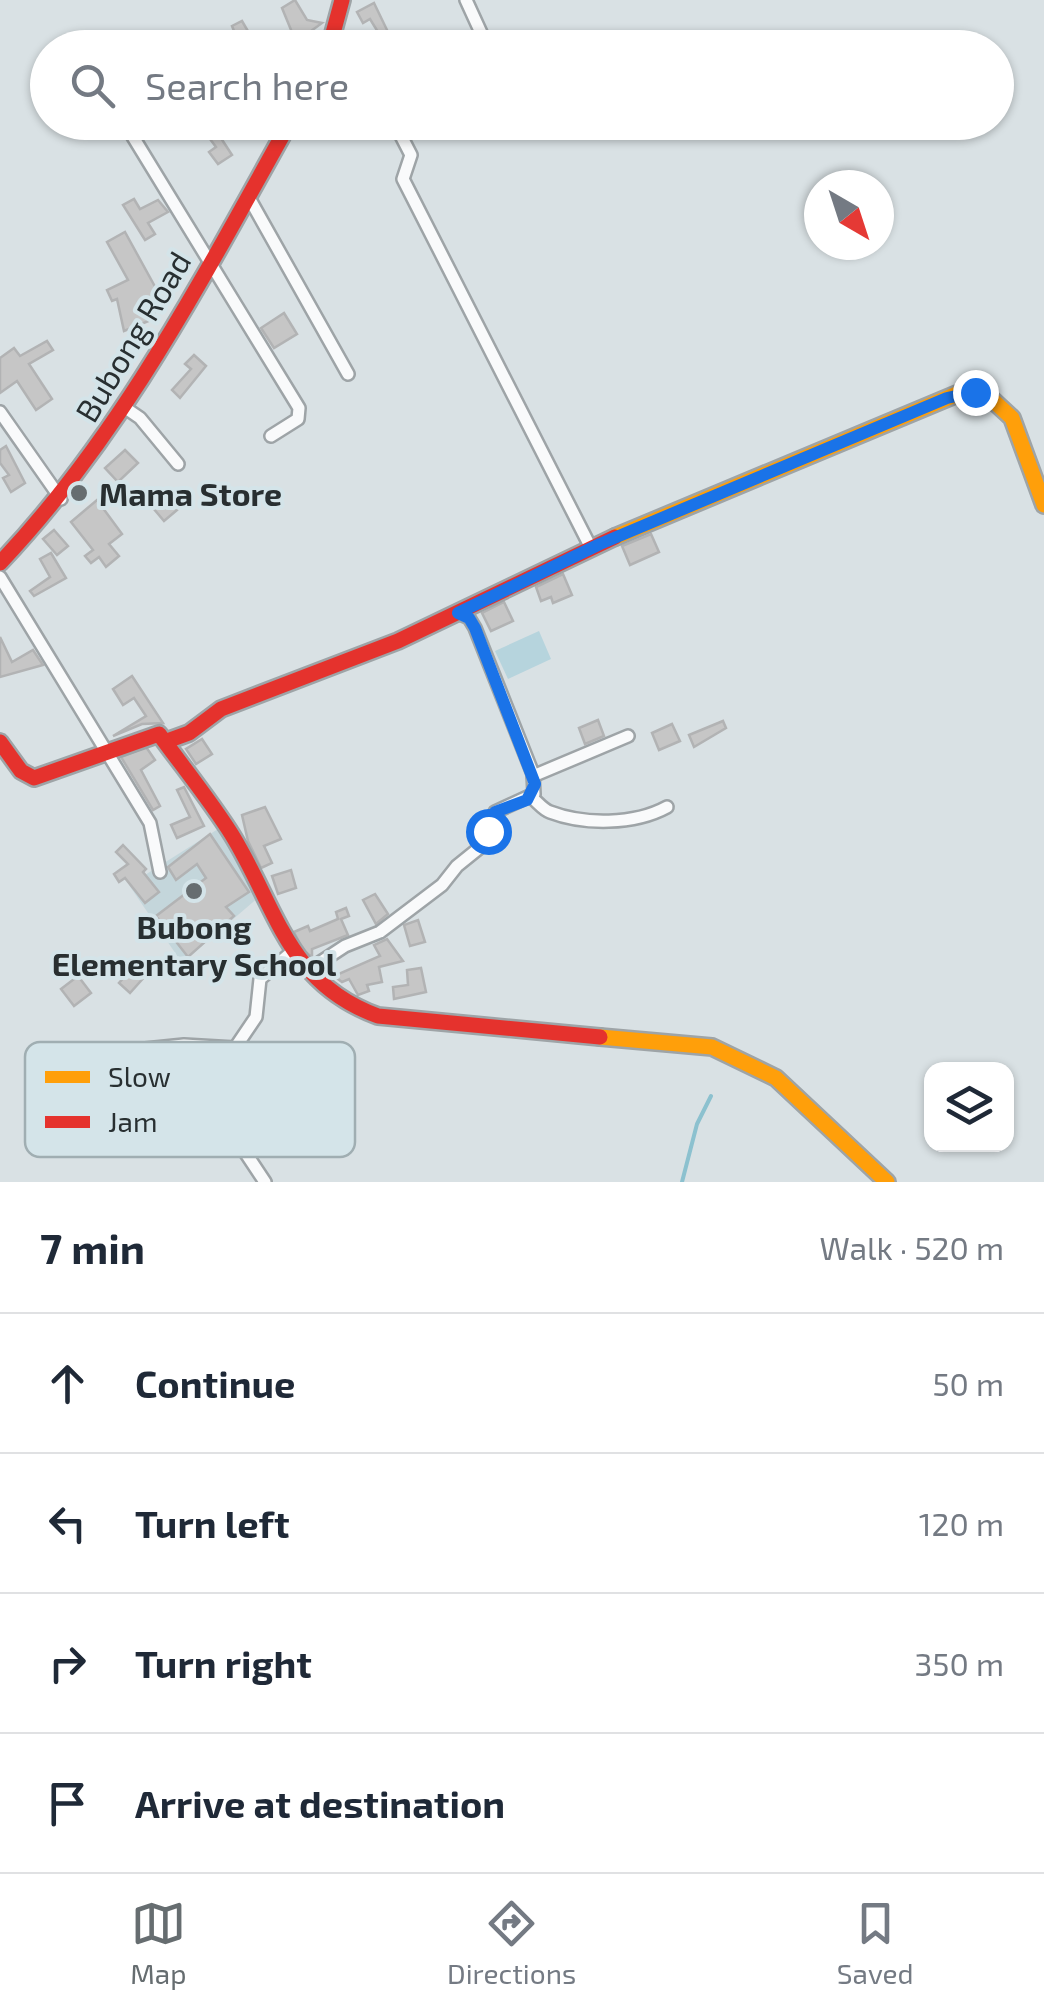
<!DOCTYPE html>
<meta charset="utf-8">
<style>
:root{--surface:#fff;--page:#f2f2f3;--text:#1f2937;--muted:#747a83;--line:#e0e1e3;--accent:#666d70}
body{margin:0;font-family:"Exo 2",sans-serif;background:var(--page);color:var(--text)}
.controls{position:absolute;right:30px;bottom:30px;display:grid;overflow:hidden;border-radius:20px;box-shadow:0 2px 8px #0004}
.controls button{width:90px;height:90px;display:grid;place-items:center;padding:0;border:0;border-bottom:2px solid var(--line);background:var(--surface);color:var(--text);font:50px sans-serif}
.compass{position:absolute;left:804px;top:170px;width:90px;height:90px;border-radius:50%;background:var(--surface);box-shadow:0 2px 8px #0004;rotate:141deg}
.stop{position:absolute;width:30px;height:30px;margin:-22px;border:8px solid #1a73e8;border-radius:50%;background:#fff}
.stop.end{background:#1a73e8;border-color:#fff;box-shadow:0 2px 10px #0008}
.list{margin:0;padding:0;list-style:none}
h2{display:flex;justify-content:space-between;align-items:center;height:130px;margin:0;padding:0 40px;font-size:42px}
h2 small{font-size:32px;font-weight:400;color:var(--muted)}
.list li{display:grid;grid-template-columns:65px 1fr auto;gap:30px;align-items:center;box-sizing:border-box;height:140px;padding:0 40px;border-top:2px solid var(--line)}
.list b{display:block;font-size:38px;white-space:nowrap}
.list em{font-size:32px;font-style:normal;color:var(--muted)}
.icon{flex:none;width:55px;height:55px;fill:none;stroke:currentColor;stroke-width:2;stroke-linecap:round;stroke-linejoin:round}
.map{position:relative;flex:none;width:1044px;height:1182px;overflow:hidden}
.search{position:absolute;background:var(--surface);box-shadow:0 2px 8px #0004;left:30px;right:30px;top:30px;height:110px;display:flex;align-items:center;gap:25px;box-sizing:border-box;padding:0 35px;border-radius:55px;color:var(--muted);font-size:38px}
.sheet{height:690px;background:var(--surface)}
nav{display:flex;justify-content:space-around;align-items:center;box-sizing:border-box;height:140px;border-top:2px solid var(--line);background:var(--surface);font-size:28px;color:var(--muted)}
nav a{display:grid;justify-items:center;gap:5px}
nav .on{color:var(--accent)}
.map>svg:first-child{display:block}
.built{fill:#c4d6db}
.green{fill:#b6d4dd}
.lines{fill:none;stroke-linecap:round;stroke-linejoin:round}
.stream{stroke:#8cc1cf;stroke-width:4}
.building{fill:#c6c6c6;stroke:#b2b3b4;stroke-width:2.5}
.street-casing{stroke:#9ea4a7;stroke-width:16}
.slow-casing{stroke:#9ea4a7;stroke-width:20}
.jam-casing{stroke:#9ea4a7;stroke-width:20}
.street{stroke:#f9fafb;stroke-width:11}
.slow{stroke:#ff9f0a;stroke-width:15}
.jam{stroke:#e5322d;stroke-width:15}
.route{stroke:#1a73e8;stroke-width:12}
.poi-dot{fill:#666d70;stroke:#d4e4e9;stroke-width:4}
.labels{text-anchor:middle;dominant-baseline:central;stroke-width:8;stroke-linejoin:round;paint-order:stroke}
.street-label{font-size:32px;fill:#282f31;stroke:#d4e4e9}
.poi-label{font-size:32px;font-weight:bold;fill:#282f31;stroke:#d4e4e9;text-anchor:start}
.key{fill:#d4e4e9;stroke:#a0aeb2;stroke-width:2.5}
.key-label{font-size:28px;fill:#282f31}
</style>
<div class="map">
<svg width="1044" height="1182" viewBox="0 0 1044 1182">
<rect width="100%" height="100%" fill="#d9e1e4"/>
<polygon class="built" points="218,829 259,897 182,963 129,885"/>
<polygon class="green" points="539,631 551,659 508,679 495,651"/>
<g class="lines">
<polyline class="stream" points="682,1182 697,1124 711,1096"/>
</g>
<g class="building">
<polygon points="295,0 307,20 322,23 296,42 282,8"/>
<polygon points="374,3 388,32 381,37 370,19 363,23 357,12"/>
<polygon points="242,21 256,45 251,48 241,48 232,26"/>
<polygon points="215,129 232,155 218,164 209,152 216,147 207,135"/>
<polygon points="134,199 140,209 158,200 168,212 148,223 155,234 145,240 123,205"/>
<polygon points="125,232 159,294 149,299 156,310 151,320 124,331 117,299 112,301 107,290 128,280 107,242"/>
<polygon points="284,313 297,334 274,348 261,328"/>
<polygon points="47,341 53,350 29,364 52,399 36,410 17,381 0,393 0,358 14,348 20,356"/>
<polygon points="194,355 206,366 180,398 172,390 191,369 185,364"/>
<polygon points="6,446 25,483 11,492 3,478 9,475 0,463 0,450"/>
<polygon points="125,450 138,463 118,482 105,468"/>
<polygon points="162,491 177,510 164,521 148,502"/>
<polygon points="97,500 122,534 109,544 119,556 106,567 99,557 91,563 85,556 93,550 71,522"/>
<polygon points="54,530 68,546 57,555 43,539"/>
<polygon points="651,534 659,552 630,565 622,546"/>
<polygon points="51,553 66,578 34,596 30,591 50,577 40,559"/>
<polygon points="563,574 572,595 553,603 551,597 541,601 536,587"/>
<polygon points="504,602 513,621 491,631 482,613"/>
<polygon points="0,637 12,662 33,650 43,665 0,677"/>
<polygon points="132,676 163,723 142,724 113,736 146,716 134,698 123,705 113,689"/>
<polygon points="598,720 604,736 585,744 579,728"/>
<polygon points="723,721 726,728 694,747 689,735"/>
<polygon points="672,724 680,741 659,750 652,733"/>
<polygon points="202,739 212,754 196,764 186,749"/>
<polygon points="146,747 155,760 141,770 160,806 153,810 121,757"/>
<polygon points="184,787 204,826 177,838 171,825 190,817 177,790"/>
<polygon points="265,807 281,839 264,846 272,863 261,868 248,841 242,815"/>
<polygon points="210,834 249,892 226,907 234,916 188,957 156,916 206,878 197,864 176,880 168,867"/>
<polygon points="123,845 146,869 143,872 159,892 145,903 125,878 119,882 114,874 128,864 116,852"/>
<polygon points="291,870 296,888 278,894 272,876"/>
<polygon points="375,894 388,914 376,924 363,900"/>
<polygon points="346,908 349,916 341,919 348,935 312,949 312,957 303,950 294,932 308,926 310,931 338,919 336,912"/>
<polygon points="418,920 425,942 410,946 404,925"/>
<polygon points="387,939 403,961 379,967 382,982 367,985 369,991 358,995 349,979 342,982 334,976 380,956 374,945"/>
<polygon points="135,965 146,975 130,993 119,983"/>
<polygon points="421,968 426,992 394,999 393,987 408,985 407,970"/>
<polygon points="78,976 91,993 74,1006 61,989"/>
</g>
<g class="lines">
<g class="street-casing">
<g id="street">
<polyline points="466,0 488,48"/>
<polyline points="335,32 347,48"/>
<polyline points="77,42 80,48"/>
<polyline points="124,122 299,408 298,419 271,436"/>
<polyline points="394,122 411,155 403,179 591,548"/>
<polyline points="522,122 525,129"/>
<polyline points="248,196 348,374"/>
<polyline points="124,407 140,418 178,464"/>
<polyline points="0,412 61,499"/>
<polyline points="0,577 150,823 160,872"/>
<polyline points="533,776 628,736"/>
<path d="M531,797c7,5 11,12 19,15 34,13 84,13 117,-5"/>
<polyline points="307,971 345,946 380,932 442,885 457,866 483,845 495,812 534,794 533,774 475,628 469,618 458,613"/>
<polyline points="88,1103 145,1049 184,1045 235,1048"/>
<polyline points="265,1182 245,1152 233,1079 235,1048 256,1017 260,979 292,952"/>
</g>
</g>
<g class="slow-casing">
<g id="slow">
<polyline points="615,537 957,394 985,393 1012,418 1044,505"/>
<polyline points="600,1037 712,1047 776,1078 887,1182"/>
</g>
</g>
<g class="jam-casing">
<g id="jam">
<polyline points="329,48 342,0"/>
<path d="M0,563c123,-130 203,-286 290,-441"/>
<polyline points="167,741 189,733 221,709 398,641 615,537"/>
<path d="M0,742l21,29 13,7 125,-44c24,33 51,66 73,101 45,73 55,148 146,181l222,21"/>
</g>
</g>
<use href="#street" class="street"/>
<use href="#slow" class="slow"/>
<use href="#jam" class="jam"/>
</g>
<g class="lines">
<polyline class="route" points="488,831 495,812 527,800 535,784 475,628 469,618 458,613 600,544 947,398 975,392"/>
</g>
<g class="poi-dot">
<circle cx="79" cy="493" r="10"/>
<circle cx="194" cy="891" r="10"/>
</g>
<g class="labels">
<g class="street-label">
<text transform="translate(132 336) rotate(-59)">Bubong Road</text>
</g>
<g class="poi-label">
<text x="99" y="493">Mama Store</text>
<text x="194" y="926" text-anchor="middle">Bubong<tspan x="194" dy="37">Elementary School</tspan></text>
</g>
</g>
<rect x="25" y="1042" width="330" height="115" rx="15" class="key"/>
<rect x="45" y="1071" width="45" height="12" fill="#ff9f0a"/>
<rect x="45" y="1116" width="45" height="12" fill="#e5322d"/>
<g class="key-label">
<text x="108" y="1087">Slow</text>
<text x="108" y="1132">Jam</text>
</g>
</svg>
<div class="controls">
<button><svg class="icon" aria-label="layers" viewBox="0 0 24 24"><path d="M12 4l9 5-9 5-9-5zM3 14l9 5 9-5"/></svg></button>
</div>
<svg class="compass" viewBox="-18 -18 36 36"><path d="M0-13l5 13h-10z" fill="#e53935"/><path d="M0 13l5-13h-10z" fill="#747a83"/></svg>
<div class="stop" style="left:488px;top:831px"></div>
<div class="stop end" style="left:975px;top:392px"></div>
<div class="search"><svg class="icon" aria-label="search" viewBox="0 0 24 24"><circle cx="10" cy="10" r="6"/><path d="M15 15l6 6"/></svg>Search here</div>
</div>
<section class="sheet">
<h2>7 min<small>Walk · 520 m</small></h2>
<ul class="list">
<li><svg class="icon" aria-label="ahead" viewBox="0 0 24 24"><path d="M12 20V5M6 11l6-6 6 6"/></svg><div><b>Continue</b></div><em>50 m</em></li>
<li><svg class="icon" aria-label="left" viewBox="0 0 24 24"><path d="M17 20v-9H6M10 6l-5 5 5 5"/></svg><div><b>Turn left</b></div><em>120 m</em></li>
<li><svg class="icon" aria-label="right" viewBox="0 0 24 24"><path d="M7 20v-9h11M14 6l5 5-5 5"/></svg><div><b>Turn right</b></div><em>350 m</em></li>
<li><svg class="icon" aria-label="arrive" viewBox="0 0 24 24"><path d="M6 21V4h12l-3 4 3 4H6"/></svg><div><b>Arrive at destination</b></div></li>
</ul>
</section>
<nav>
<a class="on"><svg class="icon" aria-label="map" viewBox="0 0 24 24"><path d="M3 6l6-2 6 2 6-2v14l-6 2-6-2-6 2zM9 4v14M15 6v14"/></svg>Map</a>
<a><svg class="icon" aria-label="directions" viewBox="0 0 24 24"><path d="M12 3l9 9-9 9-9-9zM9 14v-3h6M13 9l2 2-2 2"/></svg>Directions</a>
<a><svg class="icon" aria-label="saved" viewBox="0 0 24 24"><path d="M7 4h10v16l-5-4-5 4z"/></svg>Saved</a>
</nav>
